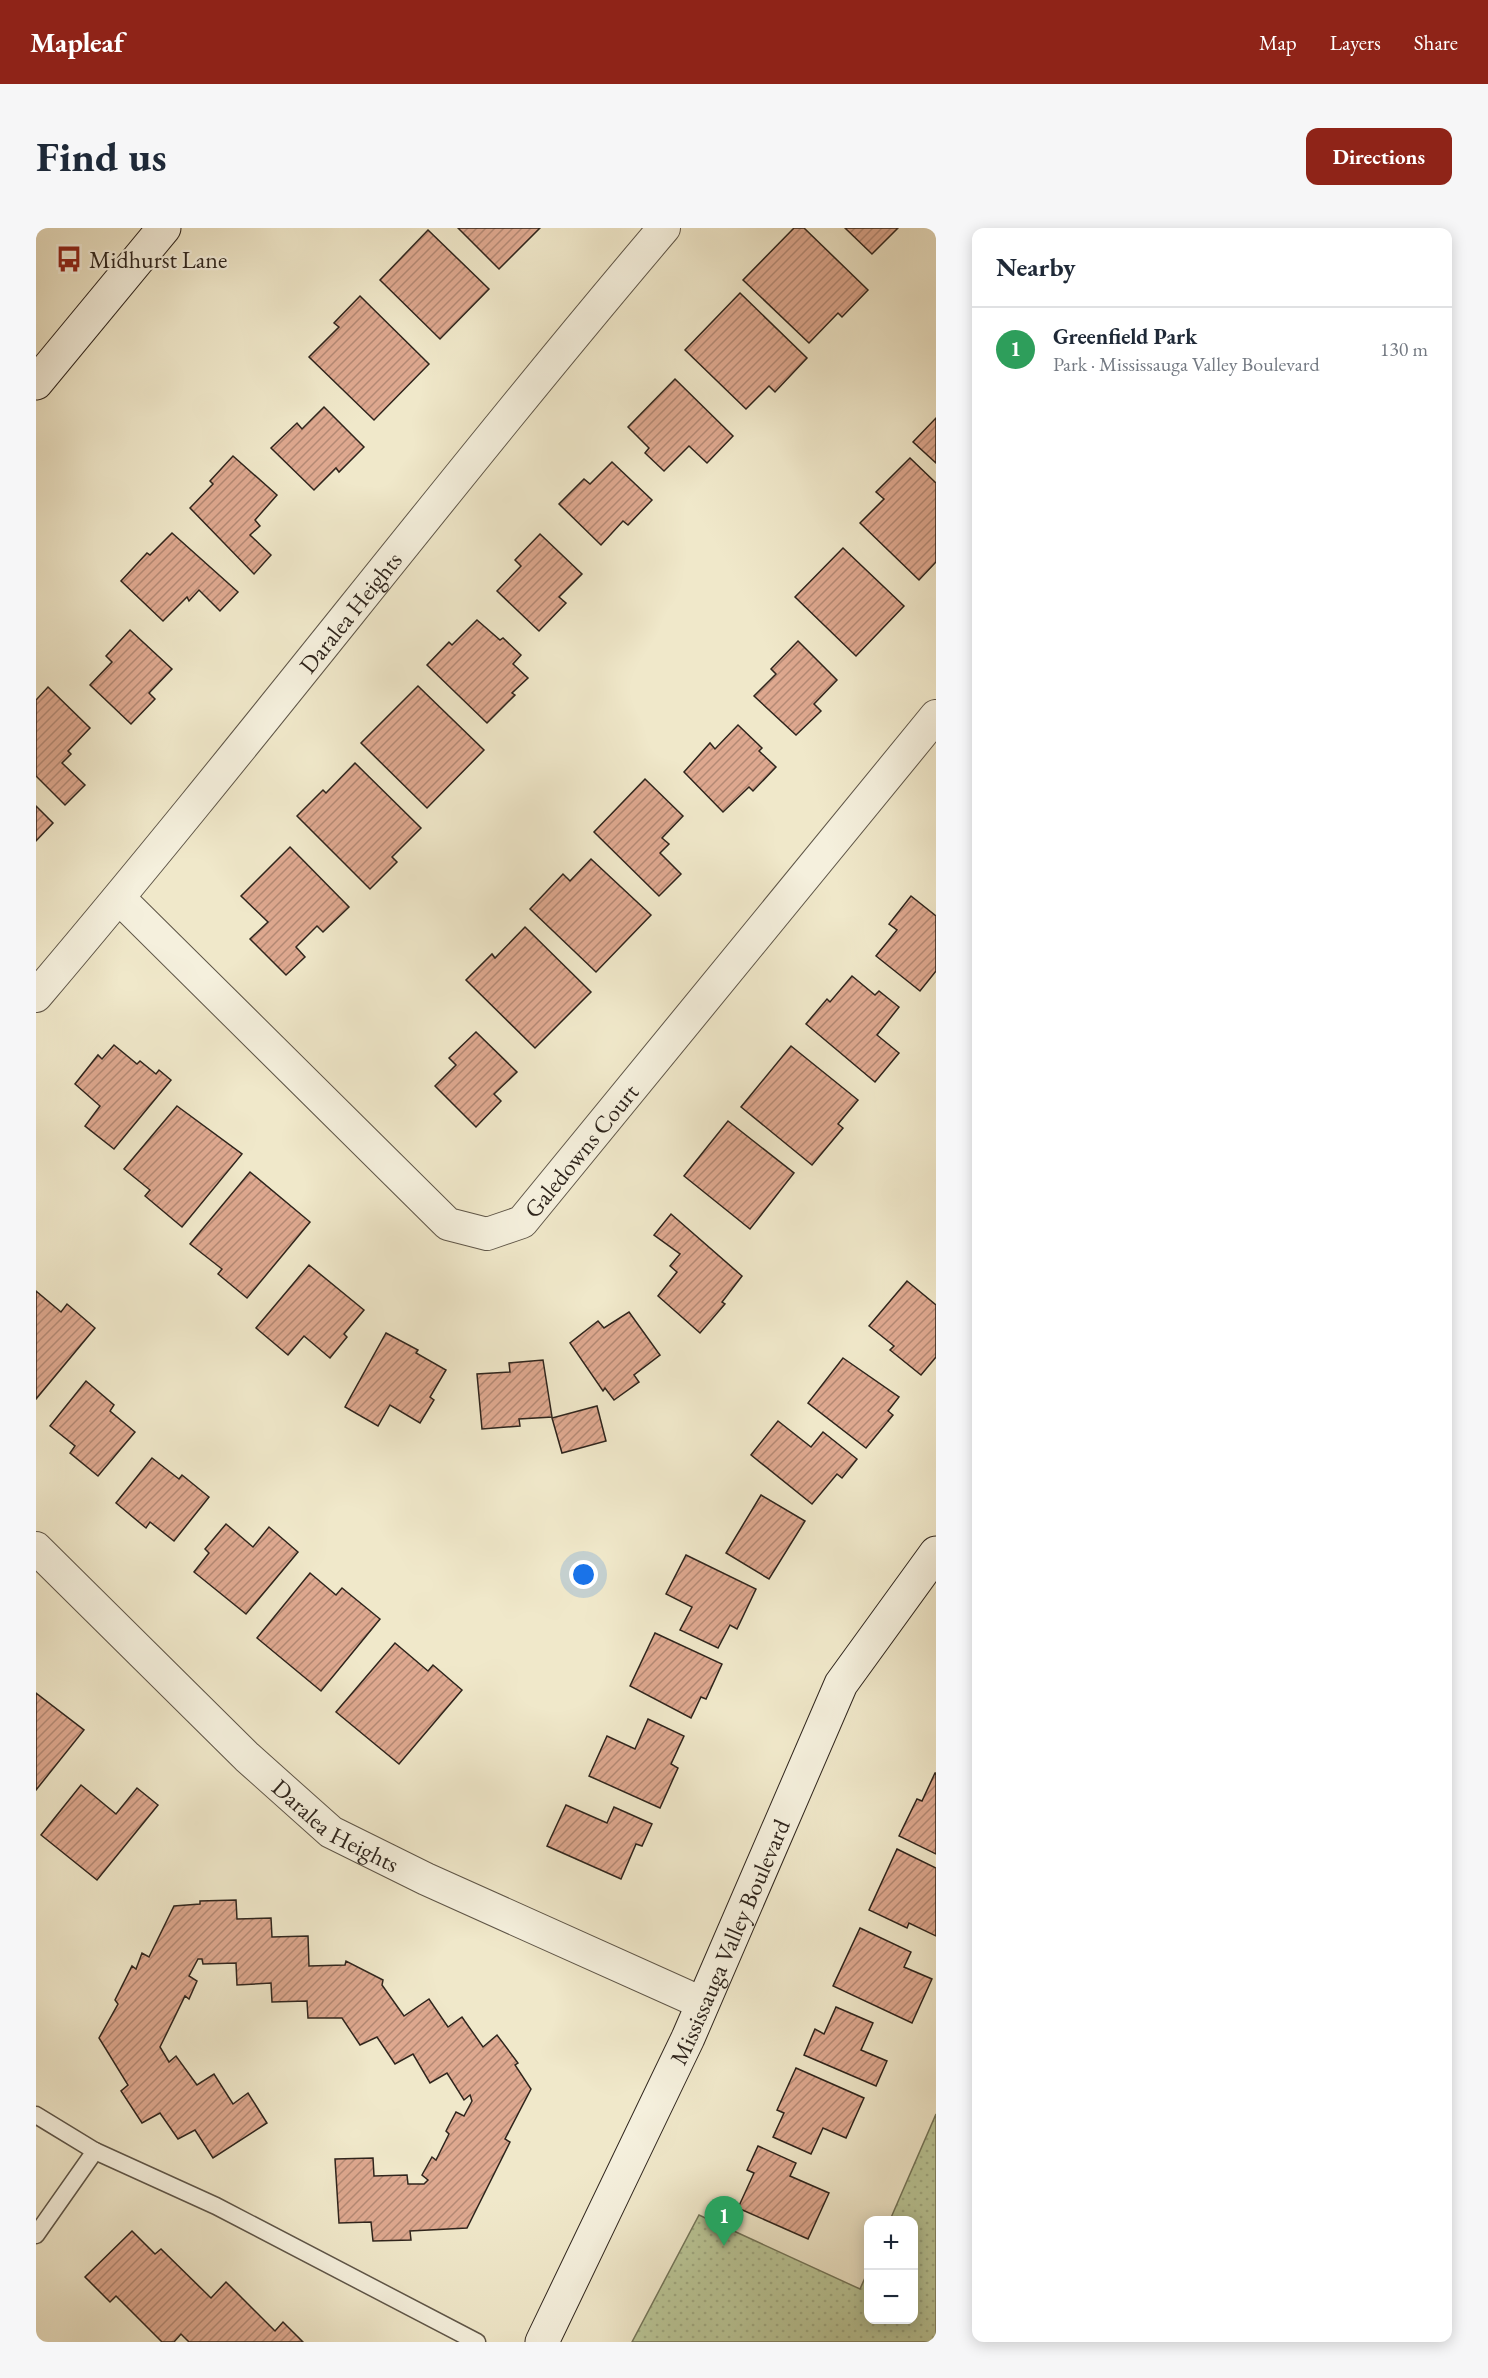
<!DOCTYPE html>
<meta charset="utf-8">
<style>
:root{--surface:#fff;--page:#f6f6f7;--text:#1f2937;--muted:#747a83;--line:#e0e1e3;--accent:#8f2418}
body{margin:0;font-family:"EB Garamond",serif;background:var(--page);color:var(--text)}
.controls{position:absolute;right:18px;bottom:18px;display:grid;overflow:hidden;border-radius:12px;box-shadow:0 3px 15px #0003}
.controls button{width:54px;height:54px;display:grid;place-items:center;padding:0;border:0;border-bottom:2px solid var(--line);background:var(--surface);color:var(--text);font:30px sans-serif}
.you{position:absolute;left:548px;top:1347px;width:21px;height:21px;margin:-15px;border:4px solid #fff;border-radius:50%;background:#1a73e8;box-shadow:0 0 0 9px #1a73e833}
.badge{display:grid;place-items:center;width:39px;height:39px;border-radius:50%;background:var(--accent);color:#fff;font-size:20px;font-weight:700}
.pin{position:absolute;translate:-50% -50px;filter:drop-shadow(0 2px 3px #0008)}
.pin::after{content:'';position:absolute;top:32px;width:21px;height:18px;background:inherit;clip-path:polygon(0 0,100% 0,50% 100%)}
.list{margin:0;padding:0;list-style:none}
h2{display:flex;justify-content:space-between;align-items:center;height:78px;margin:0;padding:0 24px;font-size:26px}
h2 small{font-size:20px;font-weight:400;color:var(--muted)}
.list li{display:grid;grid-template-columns:39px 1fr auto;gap:18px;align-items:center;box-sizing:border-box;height:84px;padding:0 24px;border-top:2px solid var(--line)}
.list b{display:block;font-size:22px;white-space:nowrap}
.list p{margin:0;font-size:20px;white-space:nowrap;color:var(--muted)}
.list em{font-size:20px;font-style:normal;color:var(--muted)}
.map{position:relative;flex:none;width:900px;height:2114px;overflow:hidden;border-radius:12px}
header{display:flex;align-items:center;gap:36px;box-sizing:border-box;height:84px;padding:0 30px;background:var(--accent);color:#fff}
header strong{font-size:28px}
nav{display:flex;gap:33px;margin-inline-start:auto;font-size:21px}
.intro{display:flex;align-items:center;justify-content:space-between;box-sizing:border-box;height:144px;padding:0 36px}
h1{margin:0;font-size:42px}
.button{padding:15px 27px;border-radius:12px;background:var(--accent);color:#fff;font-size:21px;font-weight:700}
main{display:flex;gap:36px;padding:0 36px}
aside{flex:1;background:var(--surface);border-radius:12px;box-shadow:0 3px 15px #0003}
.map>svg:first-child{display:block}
.park{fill:url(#park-dots);stroke:#74765a;stroke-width:1.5}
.building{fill:url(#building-hatch);stroke:#2f251d;stroke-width:1.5}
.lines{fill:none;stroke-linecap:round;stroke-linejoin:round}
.lane-casing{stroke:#5f5648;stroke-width:19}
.street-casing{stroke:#5f5648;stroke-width:34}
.secondary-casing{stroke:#2f251d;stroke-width:35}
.lane{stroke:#f5f0dd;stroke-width:16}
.street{stroke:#f5f0dd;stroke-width:32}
.secondary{stroke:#f5f0dd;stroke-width:33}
.labels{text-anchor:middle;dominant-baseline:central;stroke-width:4.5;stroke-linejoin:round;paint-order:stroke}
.poi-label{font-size:24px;fill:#2f251d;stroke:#f5f0dd;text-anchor:start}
.street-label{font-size:24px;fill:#2f251d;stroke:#f5f0dd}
</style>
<header>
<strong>Mapleaf</strong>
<nav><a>Map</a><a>Layers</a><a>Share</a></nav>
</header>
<div class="intro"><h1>Find us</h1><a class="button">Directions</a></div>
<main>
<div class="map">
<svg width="900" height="2114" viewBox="0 0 900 2114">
<defs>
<pattern id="park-dots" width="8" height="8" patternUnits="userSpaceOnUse" patternTransform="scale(1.5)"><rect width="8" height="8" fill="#bac697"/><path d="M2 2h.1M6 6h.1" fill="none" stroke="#a0aa82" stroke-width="1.8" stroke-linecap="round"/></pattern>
<pattern id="building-hatch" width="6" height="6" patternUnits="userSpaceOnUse" patternTransform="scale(1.5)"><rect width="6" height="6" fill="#dea88f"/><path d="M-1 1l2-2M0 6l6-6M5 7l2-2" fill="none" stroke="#b48974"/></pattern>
</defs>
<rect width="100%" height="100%" fill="#f0e8ca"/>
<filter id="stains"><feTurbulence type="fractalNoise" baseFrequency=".00333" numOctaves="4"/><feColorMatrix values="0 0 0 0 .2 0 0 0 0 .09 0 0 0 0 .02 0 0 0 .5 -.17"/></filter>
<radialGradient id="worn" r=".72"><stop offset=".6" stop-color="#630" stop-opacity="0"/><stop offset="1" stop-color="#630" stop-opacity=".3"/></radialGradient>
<polygon class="park" points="900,1886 900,2114 596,2114 663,1987 824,2061 832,2043 832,2092 878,2092 878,1992 854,1992"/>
<g class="building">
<polygon points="422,0 504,0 463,41"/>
<polygon points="758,0 768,0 832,62 806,89 802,85 773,115 707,52"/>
<polygon points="809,0 862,0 836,26"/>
<polygon points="392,2 453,61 404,111 344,52"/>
<polygon points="704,65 771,130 739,164 733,158 710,181 649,122"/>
<polygon points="324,68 393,136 338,192 273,129 303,99 298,95"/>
<polygon points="639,151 697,208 671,235 653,218 628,243 609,225 613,220 592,199"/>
<polygon points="288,179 328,219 303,244 300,240 278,262 235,220 261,195 266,201"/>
<polygon points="900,190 900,235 877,214"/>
<polygon points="197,228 241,267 219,292 224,298 214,307 235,327 218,346 154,280 177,256 174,253"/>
<polygon points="874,230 900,255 900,334 883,352 824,295 848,271 840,264"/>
<polygon points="576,234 616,272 592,297 587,293 565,317 523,276 548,251 554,256"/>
<polygon points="136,305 202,364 184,383 163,362 153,373 151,369 127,393 85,353 111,325 114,327"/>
<polygon points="504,306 546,346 523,369 530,375 503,403 461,363 485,338 479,332"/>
<polygon points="807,320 868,378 820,428 759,369"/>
<polygon points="441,392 464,412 467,410 485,427 477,436 492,450 476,465 479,467 451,495 391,437 413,414 416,417"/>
<polygon points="94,402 136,441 113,465 119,471 95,496 54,457 76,434 70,428"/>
<polygon points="762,413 801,452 778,476 785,483 760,507 718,468 740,446 735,441"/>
<polygon points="382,458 448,522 391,580 325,515"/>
<polygon points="12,459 54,500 32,523 35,526 26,535 49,557 29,577 0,548 0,472"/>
<polygon points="702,497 726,520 723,523 740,539 717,563 713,559 687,584 648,544 674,515 679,521"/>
<polygon points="319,535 385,600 356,629 361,634 334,661 261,588 287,562 290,565"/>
<polygon points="609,551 647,588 626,610 633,616 624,625 645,646 623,668 558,604"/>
<polygon points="0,578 17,595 0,613"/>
<polygon points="254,619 313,679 287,704 281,698 260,719 269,729 250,747 214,711 232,694 205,668"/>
<polygon points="555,631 615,687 560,744 494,681 527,646 534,653"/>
<polygon points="875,668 900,688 900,743 884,763 840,728 861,702 853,696"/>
<polygon points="489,699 555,764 499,820 430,752 456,726 459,730"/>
<polygon points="816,748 839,767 843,763 863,779 841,807 863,825 839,854 770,796 791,771 794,774"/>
<polygon points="440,804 481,844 458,866 465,873 440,899 399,858 420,837 413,830"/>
<polygon points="78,817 101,836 104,833 120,846 123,842 135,852 78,921 49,898 64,878 39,856 62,827 66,831"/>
<polygon points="755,818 822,872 802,896 807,900 776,937 705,879"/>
<polygon points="141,878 206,926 146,999 109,968 114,962 88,941"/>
<polygon points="692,893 758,945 714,1001 648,948"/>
<polygon points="214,944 274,994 211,1070 182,1046 186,1041 154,1016"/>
<polygon points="635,986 706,1048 686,1074 689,1076 664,1105 622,1068 641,1044 634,1038 644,1026 618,1007"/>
<polygon points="273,1037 328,1082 308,1106 311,1109 294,1130 268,1108 252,1127 220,1100"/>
<polygon points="871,1053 900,1077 900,1129 885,1147 854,1122 858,1118 833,1098"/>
<polygon points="0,1063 25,1084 31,1076 59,1100 0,1171"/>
<polygon points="593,1084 624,1127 598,1147 603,1154 578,1172 569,1160 567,1163 534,1115 562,1093 568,1100"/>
<polygon points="350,1105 382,1122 380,1125 410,1142 394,1169 398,1172 384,1195 354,1177 342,1198 309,1179"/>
<polygon points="807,1130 863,1169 852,1183 857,1187 830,1220 772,1175"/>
<polygon points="507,1132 516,1189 483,1191 484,1198 446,1201 441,1146 474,1144 473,1135"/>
<polygon points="50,1153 78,1177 74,1183 99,1204 62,1248 34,1225 39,1218 14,1198"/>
<polygon points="561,1178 570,1213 526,1225 516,1190"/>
<polygon points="742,1193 775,1219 787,1204 821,1231 806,1250 801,1246 776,1276 715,1227"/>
<polygon points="116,1230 143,1251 146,1247 173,1269 138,1313 114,1294 110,1300 80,1275"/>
<polygon points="725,1267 769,1293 733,1351 690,1325"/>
<polygon points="190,1296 217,1319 233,1299 262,1324 210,1386 158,1344 173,1325 169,1321"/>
<polygon points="650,1327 720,1361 701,1401 694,1397 682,1420 644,1402 656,1379 630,1366"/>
<polygon points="274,1345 300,1367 306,1360 344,1391 285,1463 221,1410"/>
<polygon points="619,1405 686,1436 670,1471 665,1469 655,1490 594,1458"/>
<polygon points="359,1415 392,1443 397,1437 426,1462 363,1536 300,1484"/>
<polygon points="0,1465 48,1502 0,1562"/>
<polygon points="612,1491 648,1508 635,1536 642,1540 624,1580 553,1548 571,1508 599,1521"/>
<polygon points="899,1545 900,1545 900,1626 863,1608 881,1571 886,1573"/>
<polygon points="45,1557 80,1586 101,1560 122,1577 61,1652 5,1607"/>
<polygon points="530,1577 571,1595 578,1579 616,1596 606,1618 600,1616 585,1651 511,1618"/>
<polygon points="861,1621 900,1640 900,1708 873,1695 871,1700 833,1682"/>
<polygon points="200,1672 201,1691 235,1690 236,1709 272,1708 273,1738 309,1737 310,1733 347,1752 346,1757 368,1788 393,1771 412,1799 426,1789 447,1819 461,1807 482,1835 479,1837 495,1861 469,1911 474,1914 431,2000 374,2003 375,2012 337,2013 335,1994 303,1995 299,1931 337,1930 338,1948 371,1947 372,1956 388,1956 392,1952 386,1947 396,1929 400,1932 413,1906 410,1903 420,1884 428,1888 436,1873 434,1867 428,1872 411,1845 394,1855 377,1826 359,1836 341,1809 324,1817 306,1790 272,1790 271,1773 236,1774 235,1755 201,1757 200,1735 167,1736 166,1731 162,1731 153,1748 161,1753 153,1771 149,1768 124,1819 133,1834 140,1828 161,1857 178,1846 197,1876 212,1865 231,1895 177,1930 159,1902 142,1911 124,1885 106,1895 85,1863 92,1857 63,1810 82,1776 79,1772 96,1738 100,1741 106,1725 113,1729 138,1678 164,1676 164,1673"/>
<polygon points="824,1700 875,1724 868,1739 896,1751 876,1795 797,1758"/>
<polygon points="800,1779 837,1795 825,1822 851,1833 840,1858 768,1827 779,1801 788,1806"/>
<polygon points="760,1840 828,1870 810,1910 787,1900 775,1926 737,1909 748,1885 741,1882"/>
<polygon points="722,1918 760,1935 754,1948 793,1965 772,2011 702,1980 718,1945 711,1942"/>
<polygon points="96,2003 119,2026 125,2021 175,2070 190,2054 239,2103 247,2094 267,2114 153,2114 145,2106 138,2114 126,2114 80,2068 74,2074 49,2049"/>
</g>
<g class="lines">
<g class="lane-casing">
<g id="lane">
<polyline points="0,1887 59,1923 180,1978 441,2114"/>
<polyline points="0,2007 59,1923"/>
</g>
</g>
<g class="street-casing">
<g id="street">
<path id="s1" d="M83,670l329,326 39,10 35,-12 414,-506"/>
<path id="s2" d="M0,768c214,-252 414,-516 628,-768"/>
<path id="s3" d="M0,1320l211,209 84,75 95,47 276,124"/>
</g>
</g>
<g class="secondary-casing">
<g id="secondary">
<polyline points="0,155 128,0"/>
<path id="s4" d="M506,2114l146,-304 153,-354 95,-131"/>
</g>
</g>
<use href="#lane" class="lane"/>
<use href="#street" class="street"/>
<use href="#secondary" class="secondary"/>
</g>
<defs>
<g id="bus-bare" transform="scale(2.07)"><path d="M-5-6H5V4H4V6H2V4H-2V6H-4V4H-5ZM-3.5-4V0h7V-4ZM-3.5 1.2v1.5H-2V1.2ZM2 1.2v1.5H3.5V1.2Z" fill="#8f2418" stroke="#f5f0dd" stroke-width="2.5" paint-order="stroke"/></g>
</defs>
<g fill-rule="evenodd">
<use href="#bus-bare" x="33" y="31"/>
</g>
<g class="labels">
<g class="poi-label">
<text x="53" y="31">Midhurst Lane</text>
</g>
<g class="street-label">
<text stroke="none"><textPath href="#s2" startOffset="496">Daralea Heights</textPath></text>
<text stroke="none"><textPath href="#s1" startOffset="633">Galedowns Court</textPath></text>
<text stroke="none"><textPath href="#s3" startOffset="410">Daralea Heights</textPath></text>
<text stroke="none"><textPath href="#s4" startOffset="442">Mississauga Valley Boulevard</textPath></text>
</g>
</g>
<rect width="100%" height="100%" filter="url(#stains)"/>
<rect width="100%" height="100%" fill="url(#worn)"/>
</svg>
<div class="controls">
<button>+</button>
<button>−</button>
</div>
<div class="you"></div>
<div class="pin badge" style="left:688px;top:2018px;background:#2e9e5b">1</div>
</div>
<aside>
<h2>Nearby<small></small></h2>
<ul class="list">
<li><span class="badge" style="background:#2e9e5b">1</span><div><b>Greenfield Park</b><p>Park · Mississauga Valley Boulevard</p></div><em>130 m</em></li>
</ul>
</aside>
</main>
